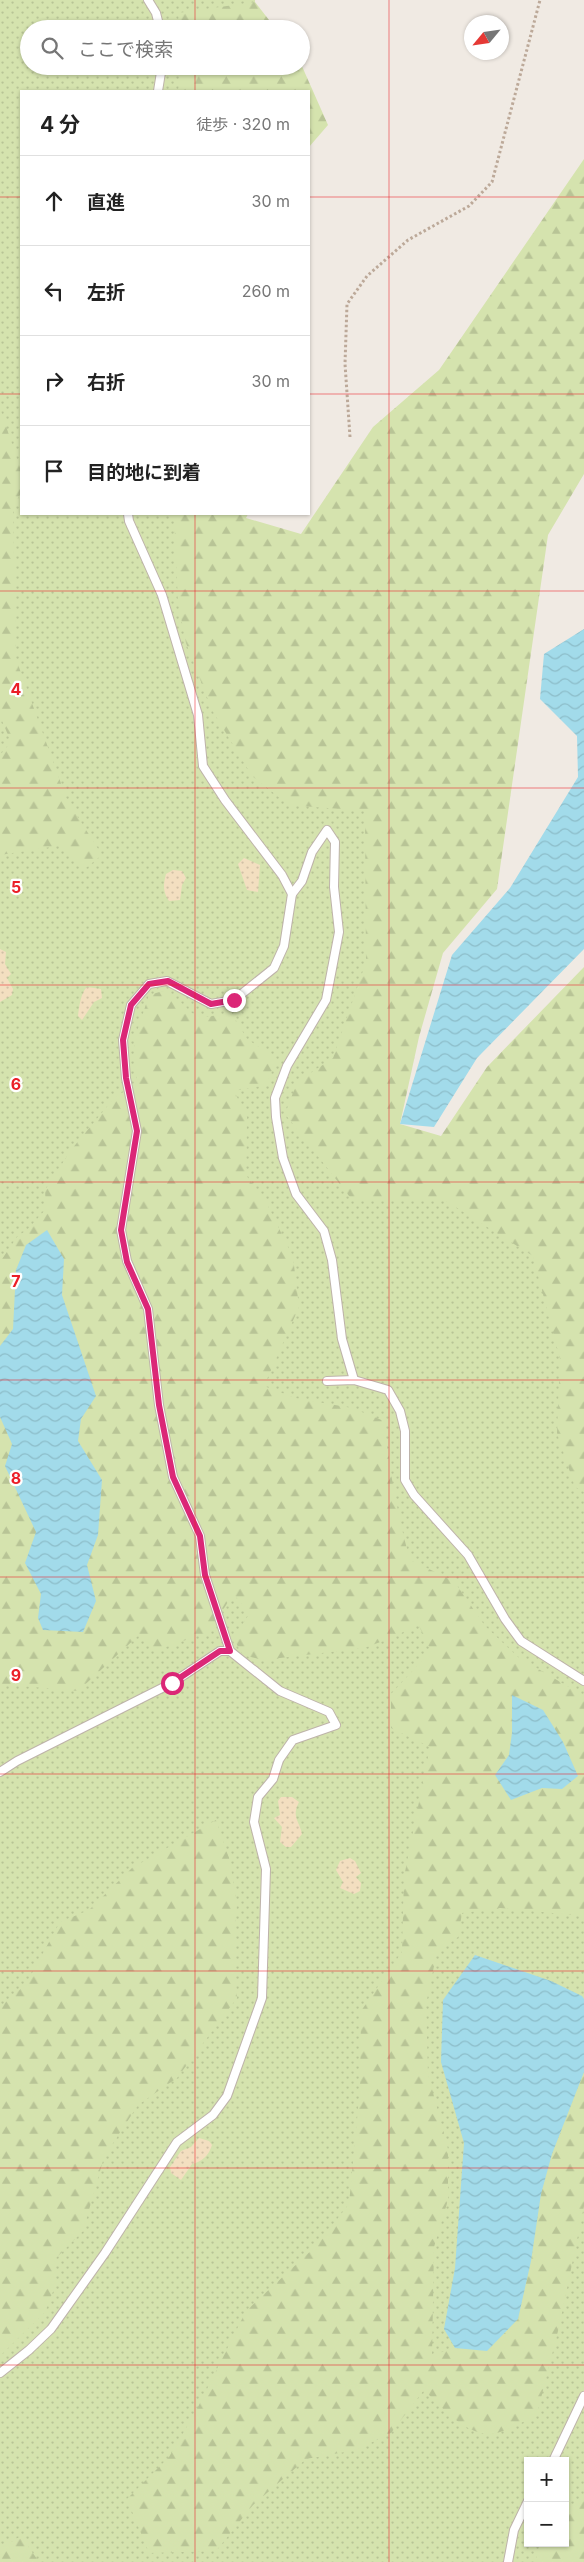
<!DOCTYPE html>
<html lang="ja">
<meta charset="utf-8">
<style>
:root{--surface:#fff;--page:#f2f2f2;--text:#222;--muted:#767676;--line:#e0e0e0}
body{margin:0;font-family:Inter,"Noto Sans JP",sans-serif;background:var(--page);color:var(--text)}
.controls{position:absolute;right:15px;bottom:15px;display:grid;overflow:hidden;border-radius:0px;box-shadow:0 1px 4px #0004}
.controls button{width:45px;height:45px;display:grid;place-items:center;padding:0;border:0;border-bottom:1px solid var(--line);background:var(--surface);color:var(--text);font:25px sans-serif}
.compass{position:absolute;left:464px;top:15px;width:45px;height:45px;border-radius:50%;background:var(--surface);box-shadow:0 1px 4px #0004;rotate:241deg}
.stop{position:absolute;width:15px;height:15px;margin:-11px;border:4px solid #db2777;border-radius:50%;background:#fff}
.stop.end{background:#db2777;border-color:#fff;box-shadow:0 1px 5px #0008}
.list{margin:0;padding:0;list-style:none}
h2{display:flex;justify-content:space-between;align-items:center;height:65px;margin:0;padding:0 20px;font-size:21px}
h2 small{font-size:16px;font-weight:400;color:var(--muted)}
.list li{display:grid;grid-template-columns:32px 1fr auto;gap:15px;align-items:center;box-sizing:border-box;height:90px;padding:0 20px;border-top:1px solid var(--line)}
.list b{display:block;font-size:19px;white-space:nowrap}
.list em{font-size:16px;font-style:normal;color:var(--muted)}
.icon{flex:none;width:28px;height:28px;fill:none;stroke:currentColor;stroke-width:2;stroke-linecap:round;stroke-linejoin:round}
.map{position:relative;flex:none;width:584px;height:2562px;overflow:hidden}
.search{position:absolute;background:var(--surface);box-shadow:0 1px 4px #0004;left:20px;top:20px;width:290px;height:55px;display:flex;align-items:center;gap:12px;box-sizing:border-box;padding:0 18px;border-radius:28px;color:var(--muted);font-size:19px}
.panel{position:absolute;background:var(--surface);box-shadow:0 1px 4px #0004;left:20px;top:90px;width:290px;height:425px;border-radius:0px}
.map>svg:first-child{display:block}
.grass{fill:url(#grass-dots);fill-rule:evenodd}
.forest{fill:url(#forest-firs)}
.sand{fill:url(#sand-dots)}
.water{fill:url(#water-waves)}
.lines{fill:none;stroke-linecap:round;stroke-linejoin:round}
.service-casing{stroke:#beb3aa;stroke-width:10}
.path{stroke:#bca999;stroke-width:3;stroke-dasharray:2.5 2.5;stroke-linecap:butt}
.service{stroke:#fff;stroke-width:8}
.route{stroke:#db2777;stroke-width:6}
.grid{fill:none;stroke:#eb1f28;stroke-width:1;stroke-opacity:0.55}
.grid-label{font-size:16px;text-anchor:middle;font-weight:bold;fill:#eb1f28;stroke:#fff;stroke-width:4.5;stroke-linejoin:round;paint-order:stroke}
</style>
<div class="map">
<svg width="584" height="2562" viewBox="0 0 584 2562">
<defs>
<pattern id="grass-dots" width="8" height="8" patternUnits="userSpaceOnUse" patternTransform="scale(1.25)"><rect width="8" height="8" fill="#d5e3ae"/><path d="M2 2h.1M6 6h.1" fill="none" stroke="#b8c496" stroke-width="1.8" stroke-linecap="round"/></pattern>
<pattern id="forest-firs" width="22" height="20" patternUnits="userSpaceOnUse" patternTransform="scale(1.25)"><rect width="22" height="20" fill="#d5e3ae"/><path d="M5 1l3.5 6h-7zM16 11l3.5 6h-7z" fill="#b8c496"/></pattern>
<pattern id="sand-dots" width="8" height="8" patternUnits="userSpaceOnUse" patternTransform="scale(1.25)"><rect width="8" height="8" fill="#f3dfc0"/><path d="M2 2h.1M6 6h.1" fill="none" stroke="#d2c0a6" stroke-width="1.8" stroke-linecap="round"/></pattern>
<pattern id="water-waves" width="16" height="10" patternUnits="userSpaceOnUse" patternTransform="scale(1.25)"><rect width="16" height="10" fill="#a2dbea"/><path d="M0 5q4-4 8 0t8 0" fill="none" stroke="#8dbdc9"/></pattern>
</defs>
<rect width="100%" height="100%" fill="#f0eae3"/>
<path class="grass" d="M0,0h255v29h-226v37h225l-1,25h-232v423h220l182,314 -57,313 145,-2 73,199v1224h-584zM528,2461h37v82h-37z"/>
<g class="forest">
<polygon points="255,2 276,29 180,29 178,13"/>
<polygon points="301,64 328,125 309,147 309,91 178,91 182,66 301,66"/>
<polygon points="584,159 584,474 548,535 497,889 443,953 419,1037 400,1124 441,1136 487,1067 584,967 584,1492 575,1487 557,1433 560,1359 533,1256 443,1199 353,1201 285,1114 297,1082 333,1058 366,962 365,811 289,805 252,776 212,710 186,643 178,603 174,514 248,514 246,518 301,534 373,427 439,370"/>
<polygon points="0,408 21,471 21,493 13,507 16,659 67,800 102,855 82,871 63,845 0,855 0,755 11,742 0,716"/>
<path d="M163,991c37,18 19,34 68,21l16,27 30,20 -11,26 -32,6 13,26 -1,58 22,31 25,51 6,50 -35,79 31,12 57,10 32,13c5,47 13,93 26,139l44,21 31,45 33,31 66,39v220l-84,-8 -38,5 -4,24 -21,15 -11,52 2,70 20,75v51l-14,47 -2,108 23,-7 32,3 31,-32 13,-58 10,-67 11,-40 32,-82v134l-25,121 -22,87c-12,7 -36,21 -50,20 -26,-3 -45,-27 -63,-44l-33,43 -35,17 -50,9 -53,46 -37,46 -67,2 -22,-54 42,-42 26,-44 51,-102 70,-65 33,-42 11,-116 1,-77 41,-59 2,-75 26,-130 -39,-19v-34l40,-43 -13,-27 -24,13 -30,11 -101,12 -20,-5 -10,-17 17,-25 -17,-19 -24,38 -55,19 -15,-16 -61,56 -78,-7v-422l17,-25 11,-8 18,-20 -1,-19 26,-40 44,-53 22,-13 -3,-43 15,-46z"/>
<polygon points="216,1820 229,1858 237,1902 234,1950 237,1998 177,2078 138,2105 104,2157 83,2231 55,2259 54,2289 45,2312 0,2356 0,2007 26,1984 60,1922 89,1910 132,1868"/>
<polygon points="584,2494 584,2562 534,2562 544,2543 565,2543 565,2518"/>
<polygon points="21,2536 39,2562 0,2562 0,2549"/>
</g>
<g class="sand">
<polygon points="244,858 260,865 258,892 247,890 238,864"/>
<path d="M173,870l9,1 4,7 -4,7 -2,15 -11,1c-6,-9 -6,-16 -3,-27z"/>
<polygon points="0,949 6,952 5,964 11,974 7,978 13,989 12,995 0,1002"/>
<path d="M87,987l14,2 1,9 -8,4 -12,18 -4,-4c1,-9 3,-24 9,-29z"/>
<path d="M281,1797h11l7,5c-8,15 1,20 3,32l-11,13h-5l-6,-5 2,-15 -8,-9 6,-3 -2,-14z"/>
<polygon points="350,1858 355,1861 361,1873 356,1877 361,1883 360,1891 354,1894 340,1888 343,1882 336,1870 340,1861"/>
<path d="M199,2138l10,3 3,4c-3,10 -10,17 -20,19l-11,16 -10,-7 -1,-6 11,-16 10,-4z"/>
</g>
<g class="water">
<polygon points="584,629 584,949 477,1058 434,1127 400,1124 452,955 510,888 578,777 577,736 540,699 544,654"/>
<polygon points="47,1230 64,1259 62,1295 96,1396 81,1419 78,1441 102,1480 98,1535 87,1565 96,1601 83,1632 43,1630 38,1618 41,1594 25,1563 36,1532 5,1466 12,1444 0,1417 0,1346 13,1329 16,1270 26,1245"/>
<polygon points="512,1695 543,1710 563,1742 578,1776 562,1789 542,1788 511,1800 495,1775 509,1755 512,1733"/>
<polygon points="475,1955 551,1981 582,1996 584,1999 584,2072 552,2154 541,2194 531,2261 518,2319 487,2351 455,2348 444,2329 455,2268 464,2143 441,2062 443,2000"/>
</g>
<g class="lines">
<g class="service-casing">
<g id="service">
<polyline points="148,0 156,13 160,29"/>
<polyline points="158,91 162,66"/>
<polyline points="292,894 302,881 312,852 327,830 335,842 334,887 339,932 326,1000 287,1066 275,1098 276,1117 283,1158 296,1194 324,1231 332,1260 342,1339 354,1380"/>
<polyline points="327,1381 354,1380 388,1390 400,1411 405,1431 405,1480 414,1495 468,1555 505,1619 521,1641 584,1681"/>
<polyline points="0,1772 17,1761 172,1683 220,1651 230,1651"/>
<polyline points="0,2373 29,2350 51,2329 105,2253 177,2142 213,2115 227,2096 262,1998 266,1869 254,1822 258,1797 273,1779 279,1760 293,1740 336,1725 329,1712 280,1691 230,1651 205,1575 200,1536 173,1477 159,1405 148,1309 127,1261 121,1230 137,1131 126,1078 123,1040 131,1005 149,984 167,981 211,1004 234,1000 274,968 284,946 292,894 282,875 225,800 203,766 198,715 162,595 129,521 128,514"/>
<polyline points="553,2461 584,2396"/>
<polyline points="508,2562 514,2530 528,2501"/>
</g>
</g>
<polyline class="path" points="350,437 345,364 347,304 367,276 408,240 469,206 492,182 540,0"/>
<use href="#service" class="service"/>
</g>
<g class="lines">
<polyline class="route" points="172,1683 220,1651 230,1651 205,1575 200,1536 173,1477 159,1405 148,1309 127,1262 121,1230 137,1131 126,1078 123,1040 131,1005 149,984 168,981 211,1004 234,1000"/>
</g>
<path class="grid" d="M195,0v29M389,0v2562M195,66v25M0,197h21M309,197h275M0,394h21M309,394h275M195,514v2048M0,591h584M0,788h584M0,985h584M0,1182h584M0,1380h584M0,1577h584M0,1774h584M0,1971h584M0,2168h584M0,2365h584"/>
<g class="grid-label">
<text x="16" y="695">4</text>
<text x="16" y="893">5</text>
<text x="16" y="1090">6</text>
<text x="16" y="1287">7</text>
<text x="16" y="1484">8</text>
<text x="16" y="1681">9</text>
</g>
</svg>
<div class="controls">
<button>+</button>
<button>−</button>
</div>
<svg class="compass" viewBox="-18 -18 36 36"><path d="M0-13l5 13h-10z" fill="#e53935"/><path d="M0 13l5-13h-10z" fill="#767676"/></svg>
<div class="stop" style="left:172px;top:1683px"></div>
<div class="stop end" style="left:234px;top:1000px"></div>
<div class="search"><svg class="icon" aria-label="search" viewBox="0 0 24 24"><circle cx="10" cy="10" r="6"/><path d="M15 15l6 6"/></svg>ここで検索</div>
<section class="panel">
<h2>4 分<small>徒歩 · 320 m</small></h2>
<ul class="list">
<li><svg class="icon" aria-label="ahead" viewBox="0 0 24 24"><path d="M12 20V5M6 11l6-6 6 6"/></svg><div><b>直進</b></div><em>30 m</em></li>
<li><svg class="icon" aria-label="left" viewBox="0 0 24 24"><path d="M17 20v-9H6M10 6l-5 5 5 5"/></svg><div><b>左折</b></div><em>260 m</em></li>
<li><svg class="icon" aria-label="right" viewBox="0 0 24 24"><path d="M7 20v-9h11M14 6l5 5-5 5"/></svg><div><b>右折</b></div><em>30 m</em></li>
<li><svg class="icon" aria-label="arrive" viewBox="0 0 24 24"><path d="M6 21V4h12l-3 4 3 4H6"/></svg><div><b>目的地に到着</b></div></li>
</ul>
</section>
</div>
